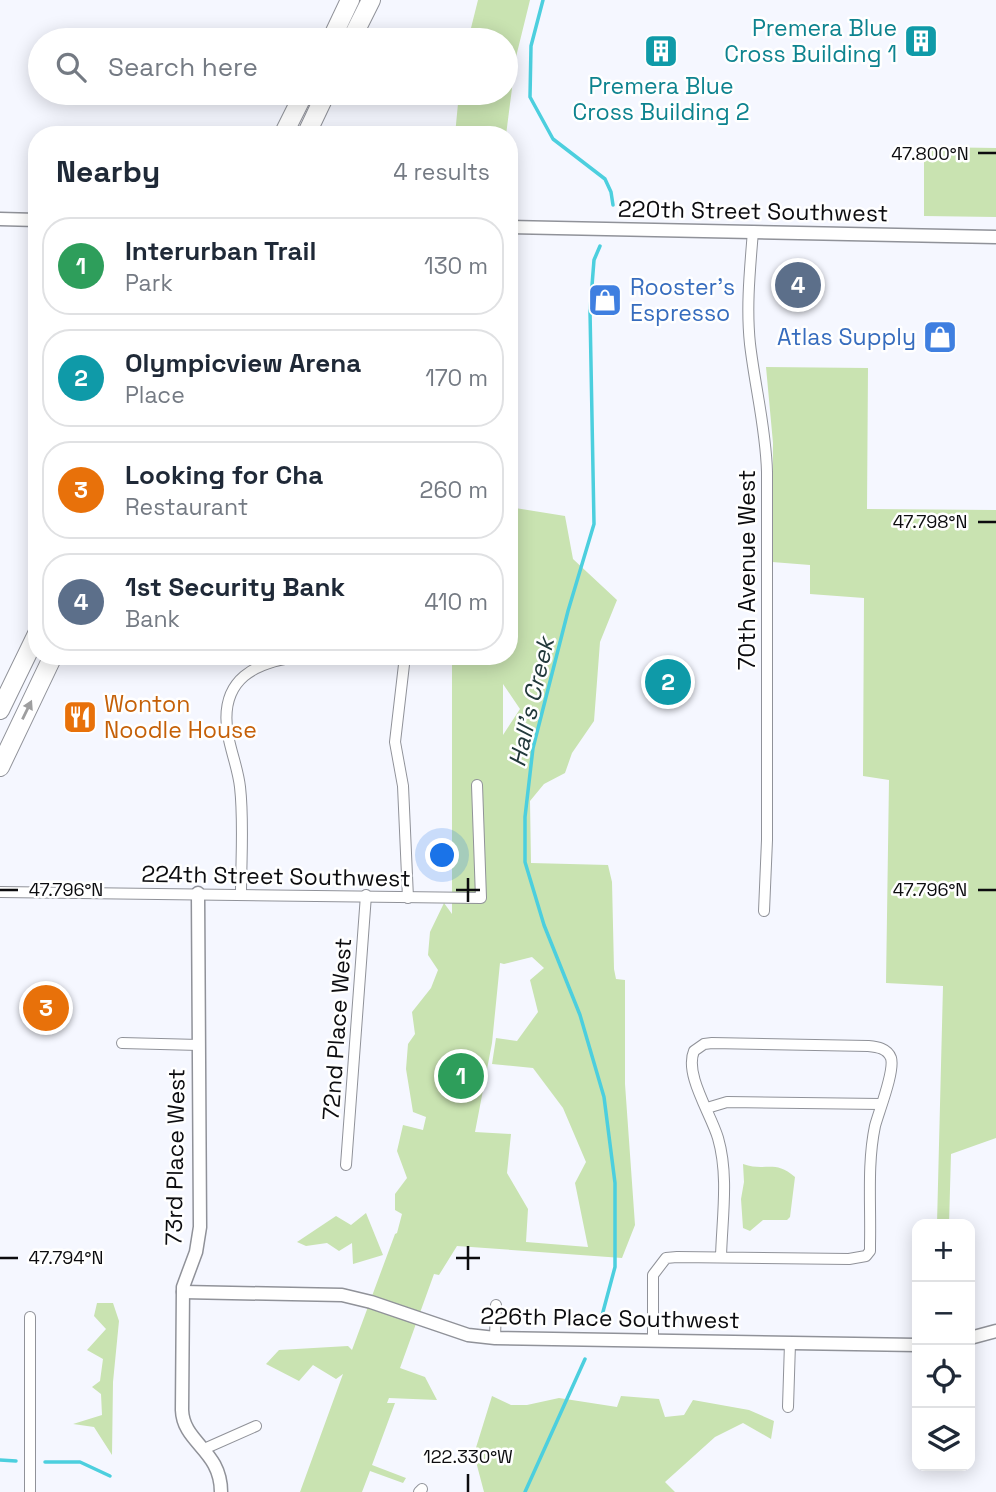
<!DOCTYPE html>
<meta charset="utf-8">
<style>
:root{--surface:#fff;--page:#f6f6f7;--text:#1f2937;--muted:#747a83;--line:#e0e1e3;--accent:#2563eb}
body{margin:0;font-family:"Space Grotesk",sans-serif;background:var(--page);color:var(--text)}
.controls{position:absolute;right:21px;bottom:21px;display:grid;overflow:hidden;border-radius:14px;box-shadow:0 4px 18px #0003}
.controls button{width:63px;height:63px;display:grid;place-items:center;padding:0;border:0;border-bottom:2px solid var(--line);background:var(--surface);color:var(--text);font:35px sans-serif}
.you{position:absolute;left:443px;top:856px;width:24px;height:24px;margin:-18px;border:5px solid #fff;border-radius:50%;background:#1a73e8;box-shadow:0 0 0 10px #1a73e833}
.badge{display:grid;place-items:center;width:46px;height:46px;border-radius:50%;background:var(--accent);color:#fff;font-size:23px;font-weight:700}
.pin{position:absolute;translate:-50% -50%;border:4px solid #fff;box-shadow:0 2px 7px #0006}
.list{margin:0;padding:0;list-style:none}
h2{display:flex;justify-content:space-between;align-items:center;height:91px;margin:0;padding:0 28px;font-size:30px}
h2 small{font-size:23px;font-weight:400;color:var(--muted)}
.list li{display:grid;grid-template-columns:46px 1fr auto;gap:21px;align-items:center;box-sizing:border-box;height:98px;margin:0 14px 14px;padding:0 14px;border:2px solid var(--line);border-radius:28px}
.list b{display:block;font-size:26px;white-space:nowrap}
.list p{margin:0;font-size:23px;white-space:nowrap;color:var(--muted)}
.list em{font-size:23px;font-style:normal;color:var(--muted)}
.icon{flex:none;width:38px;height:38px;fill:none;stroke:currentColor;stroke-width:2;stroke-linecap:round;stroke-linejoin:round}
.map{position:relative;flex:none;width:996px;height:1492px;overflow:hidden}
.search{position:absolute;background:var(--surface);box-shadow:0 4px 18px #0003;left:28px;top:28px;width:490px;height:77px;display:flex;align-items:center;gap:18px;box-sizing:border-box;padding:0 24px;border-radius:38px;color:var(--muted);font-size:26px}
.panel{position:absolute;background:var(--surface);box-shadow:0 4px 18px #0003;left:28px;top:126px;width:490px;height:539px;border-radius:28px}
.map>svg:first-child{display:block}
.green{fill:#c9e3b1;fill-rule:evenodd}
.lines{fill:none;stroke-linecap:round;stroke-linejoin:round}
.stream{stroke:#4ccfde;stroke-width:3.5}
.street-casing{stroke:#909299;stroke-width:12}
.secondary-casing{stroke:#909299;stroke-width:15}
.highway-casing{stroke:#909299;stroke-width:20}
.street{stroke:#fff;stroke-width:10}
.secondary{stroke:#fff;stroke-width:12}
.highway{stroke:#fff;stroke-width:18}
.oneway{fill:#9e9e9f}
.ticks{fill:none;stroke:#0c0c0f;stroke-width:2.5}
.labels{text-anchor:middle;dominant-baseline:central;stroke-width:5;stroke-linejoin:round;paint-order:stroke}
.culture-label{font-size:23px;fill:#0d838f;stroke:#fff;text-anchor:end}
.street-label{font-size:23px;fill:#0c0c0f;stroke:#fff}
.shop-label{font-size:23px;fill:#366cbe;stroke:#fff;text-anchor:start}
.food-label{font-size:23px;fill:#c56008;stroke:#fff;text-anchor:start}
.water-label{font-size:24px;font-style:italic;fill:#22393b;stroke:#fff}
.ticks-label{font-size:18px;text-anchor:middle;fill:#0c0c0f;stroke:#fff;stroke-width:5;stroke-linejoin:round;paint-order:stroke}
</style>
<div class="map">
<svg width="996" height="1492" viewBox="0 0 996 1492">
<rect width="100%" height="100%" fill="#f5f7ff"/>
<g class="green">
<polygon points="478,0 530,0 516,57 506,135 455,135 459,93 506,93 506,40 468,40"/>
<polygon points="930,147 996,148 996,217 924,216 924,156 928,154"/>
<polygon points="766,367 868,368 867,509 996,510 996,1138 951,1154 949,1224 937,1224 943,986 886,983 889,780 863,776 864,598 810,594 810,565 772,562 773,443"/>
<path d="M509,507l56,9 8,43 44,41 -17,42 -6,79 -22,32 -7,20 -21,11 -14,17 1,62 77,2 4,17 2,87 2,10 9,1v104l10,141 -13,33 -165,-12 -18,29 -5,-1 -34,94 25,9 12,23 -48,-2 -2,5h8l-23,62 34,13 -3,5 -33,-12 -8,21h-62l43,-118 -7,5 -23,-14 -14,16 -33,-17 13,-14 69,-4 4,4 43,-116 2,-1 5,-19 -7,-4v-16l12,-16 -10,-27 6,-26 20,5 3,-13 -13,-5 -7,-43 2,-25 7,-10 -3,-22 19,-24 7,-18 -10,-15 2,-23 14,-29 8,11v-258h57zM503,684l17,25 -17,26zM532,957l12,11 -14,12 8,32 -21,29 -21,-3 -4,26 41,4 30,40 23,54 -11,21 13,64 -62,-5 2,-33 -21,-36 4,-39 -36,-2 17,-89 8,-80 4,1z"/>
<path d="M743,1164c23,8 31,-5 52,13l-5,40 -3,3h-24l-13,11 -7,-3 -2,-29 3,-17z"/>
<polygon points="366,1213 383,1255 353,1264 352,1243 339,1251 327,1243 306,1246 297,1242 336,1216 351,1225"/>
<polygon points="97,1303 113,1303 119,1321 113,1382 112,1455 94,1427 73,1424 102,1415 101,1394 92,1387 100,1381 103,1359 87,1350 106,1329 94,1316"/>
<polygon points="492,1396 511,1405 527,1405 559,1398 617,1407 621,1396 659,1399 665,1417 684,1415 693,1400 749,1410 774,1421 771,1439 743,1423 715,1437 665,1482 675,1492 484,1492 474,1454"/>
</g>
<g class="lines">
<g class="stream">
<polyline points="543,0 531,46 530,97 553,139 605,179 611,192 613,205"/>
<polyline points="600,246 594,260 590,311 594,524 568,611 533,748 525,817 525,862 544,925 580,1015 604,1097 615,1183 615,1267 600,1323"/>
<polyline points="0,1460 16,1461"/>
<polyline points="45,1462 80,1462 110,1476"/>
<polyline points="525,1492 585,1359"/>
</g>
<g class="street-casing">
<g id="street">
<path d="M753,231c-3,38 -7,76 -3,113 5,43 16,85 17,128v368l-3,71"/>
<polyline points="405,656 395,742 403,786 408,898"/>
<polyline points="0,892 481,898 477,785"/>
<path d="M241,894c0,-35 3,-72 -1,-107 -2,-18 -9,-35 -12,-52 -10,-57 28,-74 76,-79"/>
<polyline points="122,1043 199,1045"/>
<polyline points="707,1108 727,1102 881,1104"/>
<polyline points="346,1165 366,895"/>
<polyline points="30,1317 30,1492"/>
<polyline points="495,1338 496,1305"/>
<path d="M653,1341v-66l13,-17 11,-1 172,2 17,-3 4,-5v-7c1,-39 -3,-80 5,-118 4,-15 20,-55 16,-68 -4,-10 -14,-11 -23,-12l-156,-3 -8,1 -10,7c-10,23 17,63 24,87 11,38 4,80 3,119"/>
<polyline points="788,1407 790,1343"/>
<polyline points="204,1449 256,1426"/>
<polyline points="419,1492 422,1489"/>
</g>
</g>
<g class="secondary-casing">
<g id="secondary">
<polyline points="0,219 37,220"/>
<polyline points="509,227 996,237"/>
<path d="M198,893l2,334 -4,25 -13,35 -1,123c1,33 39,40 39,82"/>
<polyline points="183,1292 342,1295 371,1302 468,1335 495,1338 917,1345"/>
<polyline points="970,1338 996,1331"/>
</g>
</g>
<g class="highway-casing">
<g id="highway">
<polyline points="331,40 350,0"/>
<polyline points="351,40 371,0"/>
<polyline points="283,135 304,93"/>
<polyline points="306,135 326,93"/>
<polyline points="0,710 37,634"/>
<polyline points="0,767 53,656"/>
</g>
</g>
<use href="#street" class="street"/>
<use href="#secondary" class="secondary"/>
<use href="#highway" class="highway"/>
</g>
<defs><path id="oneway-solid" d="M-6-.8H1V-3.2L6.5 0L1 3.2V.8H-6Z" transform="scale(1.75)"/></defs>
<use class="oneway" href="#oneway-solid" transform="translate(27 710) rotate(-64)"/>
<path class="ticks" d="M978,153h18M978,522h18M468,878v24M0,890h18M456,890h24M978,890h18M468,1246v24M0,1258h18M456,1258h24M468,1474v18"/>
<defs>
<g id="building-square" transform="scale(1.75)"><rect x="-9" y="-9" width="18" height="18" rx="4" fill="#0f9aa8" stroke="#fff"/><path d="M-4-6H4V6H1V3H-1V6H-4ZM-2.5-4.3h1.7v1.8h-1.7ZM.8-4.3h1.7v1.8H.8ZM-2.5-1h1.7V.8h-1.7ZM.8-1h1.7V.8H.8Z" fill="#fff"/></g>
<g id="shop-square" transform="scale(1.75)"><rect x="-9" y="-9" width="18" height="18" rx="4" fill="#3f7fe0" stroke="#fff"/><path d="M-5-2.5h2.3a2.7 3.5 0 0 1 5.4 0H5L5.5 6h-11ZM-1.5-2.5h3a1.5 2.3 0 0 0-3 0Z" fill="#fff"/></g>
<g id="restaurant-square" transform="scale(1.75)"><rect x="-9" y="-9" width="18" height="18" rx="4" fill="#e8710a" stroke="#fff"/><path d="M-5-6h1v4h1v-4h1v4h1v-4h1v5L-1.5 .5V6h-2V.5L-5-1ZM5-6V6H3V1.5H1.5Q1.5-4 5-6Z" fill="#fff"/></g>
</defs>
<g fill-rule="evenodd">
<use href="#building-square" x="921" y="41"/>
<use href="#building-square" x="661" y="51"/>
<use href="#shop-square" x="605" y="300"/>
<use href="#shop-square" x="940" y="337"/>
<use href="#restaurant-square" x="80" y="717"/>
</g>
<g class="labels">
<g class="culture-label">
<text x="897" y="28">Premera Blue<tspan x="897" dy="26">Cross Building 1</tspan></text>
<text x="661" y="86" text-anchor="middle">Premera Blue<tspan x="661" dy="26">Cross Building 2</tspan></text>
</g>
<g class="street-label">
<text transform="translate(753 211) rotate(1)">220th Street Southwest</text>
<text transform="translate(747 570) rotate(-90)">70th Avenue West</text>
<text transform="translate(276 876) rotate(1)">224th Street Southwest</text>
<text transform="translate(337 1029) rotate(-86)">72nd Place West</text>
<text transform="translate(175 1157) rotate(-89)">73rd Place West</text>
<text transform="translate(610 1318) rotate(1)">226th Place Southwest</text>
</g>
<g class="shop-label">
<text x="630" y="287">Rooster's<tspan x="630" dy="26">Espresso</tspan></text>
<text x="916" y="337" text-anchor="end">Atlas Supply</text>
</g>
<g class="food-label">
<text x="104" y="704">Wonton<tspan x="104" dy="26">Noodle House</tspan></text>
</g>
<g class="water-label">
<text transform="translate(531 702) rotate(-77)">Hall's Creek</text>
</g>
</g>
<g class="ticks-label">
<text x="930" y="160">47.800°N</text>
<text x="930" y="528">47.798°N</text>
<text x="66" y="896">47.796°N</text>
<text x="930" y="896">47.796°N</text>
<text x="66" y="1264">47.794°N</text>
<text x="468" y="1463">122.330°W</text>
</g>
</svg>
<div class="controls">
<button>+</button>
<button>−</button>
<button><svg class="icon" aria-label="locate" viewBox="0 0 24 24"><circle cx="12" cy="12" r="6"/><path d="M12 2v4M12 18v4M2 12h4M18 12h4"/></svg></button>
<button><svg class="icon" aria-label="layers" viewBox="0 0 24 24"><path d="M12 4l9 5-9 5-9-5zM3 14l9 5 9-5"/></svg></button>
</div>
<div class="you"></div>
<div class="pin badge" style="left:461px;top:1076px;background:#2e9e5b">1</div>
<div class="pin badge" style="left:668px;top:682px;background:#0f9aa8">2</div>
<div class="pin badge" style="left:46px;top:1008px;background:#e8710a">3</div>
<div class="pin badge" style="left:798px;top:285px;background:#5c6f8a">4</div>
<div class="search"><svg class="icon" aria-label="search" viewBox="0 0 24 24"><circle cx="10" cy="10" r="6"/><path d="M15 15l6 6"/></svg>Search here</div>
<section class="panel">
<h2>Nearby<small>4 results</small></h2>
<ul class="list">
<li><span class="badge" style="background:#2e9e5b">1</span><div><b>Interurban Trail</b><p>Park</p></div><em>130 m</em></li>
<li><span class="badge" style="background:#0f9aa8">2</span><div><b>Olympicview Arena</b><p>Place</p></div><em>170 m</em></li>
<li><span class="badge" style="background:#e8710a">3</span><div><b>Looking for Cha</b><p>Restaurant</p></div><em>260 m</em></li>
<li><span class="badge" style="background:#5c6f8a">4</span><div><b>1st Security Bank</b><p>Bank</p></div><em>410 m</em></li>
</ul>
</section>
</div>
